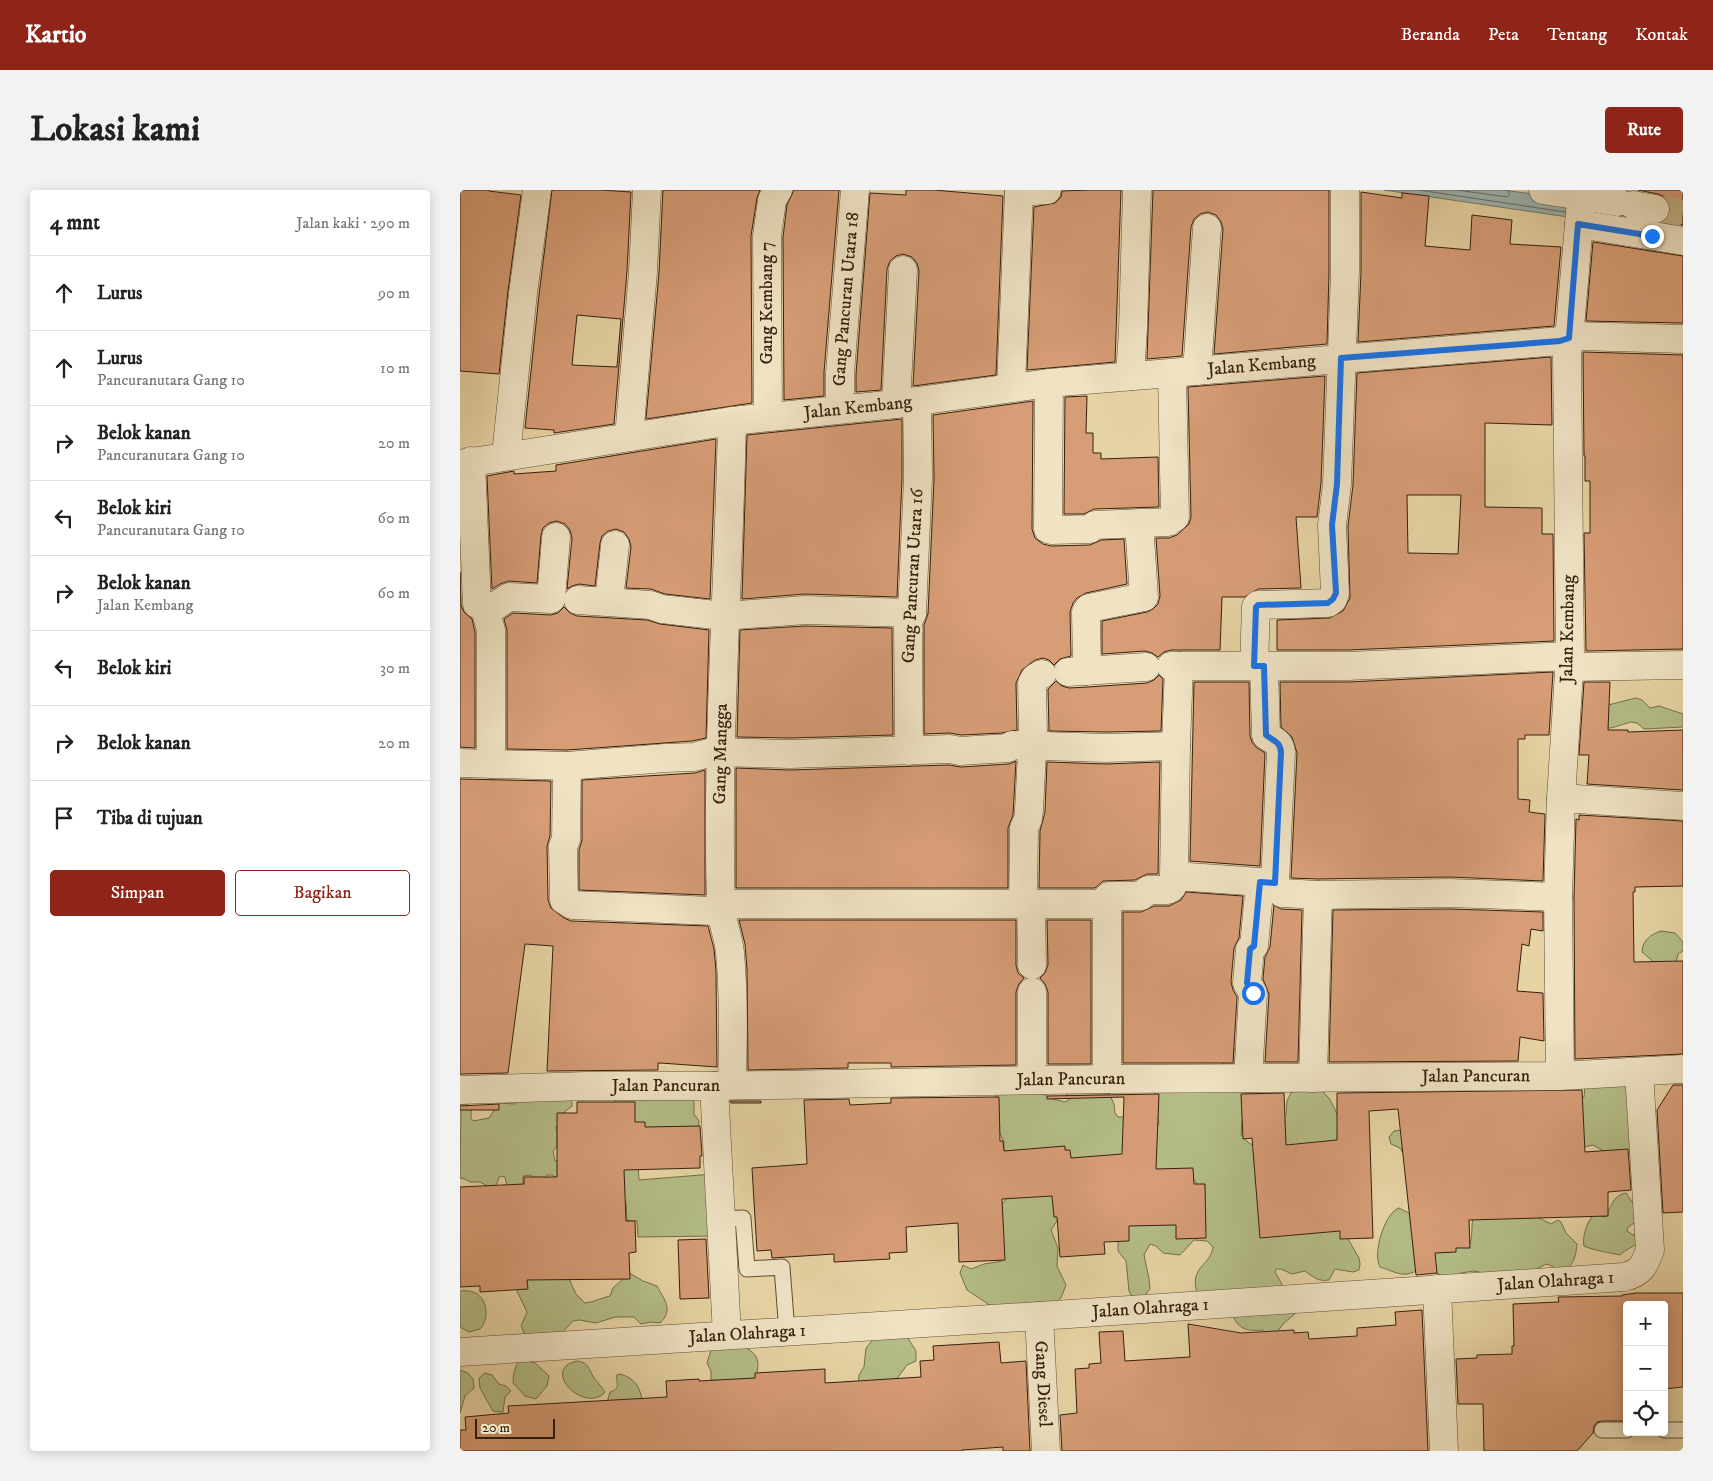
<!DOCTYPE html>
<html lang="id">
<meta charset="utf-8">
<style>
:root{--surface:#fff;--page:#f2f2f2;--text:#222;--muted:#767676;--line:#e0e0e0;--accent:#8f2418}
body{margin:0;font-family:"IM FELL DW Pica",serif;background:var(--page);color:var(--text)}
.controls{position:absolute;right:15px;bottom:15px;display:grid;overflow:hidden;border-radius:5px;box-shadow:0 2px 12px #0003}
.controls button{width:45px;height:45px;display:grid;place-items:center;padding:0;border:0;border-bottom:1px solid var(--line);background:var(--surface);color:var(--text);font:25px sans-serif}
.scale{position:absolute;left:15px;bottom:12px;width:80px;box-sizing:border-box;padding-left:5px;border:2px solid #35200f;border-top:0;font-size:14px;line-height:18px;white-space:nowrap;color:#35200f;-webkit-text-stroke:4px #efe3c4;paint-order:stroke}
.stop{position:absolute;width:15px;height:15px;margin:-11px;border:4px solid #1a73e8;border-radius:50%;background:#fff}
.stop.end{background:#1a73e8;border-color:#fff;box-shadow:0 1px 5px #0008}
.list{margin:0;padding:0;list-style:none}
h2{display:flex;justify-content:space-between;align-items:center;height:65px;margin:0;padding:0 20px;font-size:21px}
h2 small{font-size:16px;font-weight:400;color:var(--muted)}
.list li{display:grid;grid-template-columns:32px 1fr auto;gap:15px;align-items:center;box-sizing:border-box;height:75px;padding:0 20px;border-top:1px solid var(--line)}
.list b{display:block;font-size:19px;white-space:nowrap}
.list p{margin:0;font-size:16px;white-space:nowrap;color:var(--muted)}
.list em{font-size:16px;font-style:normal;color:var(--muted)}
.actions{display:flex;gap:10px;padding:15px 20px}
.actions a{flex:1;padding:11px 0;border:1px solid var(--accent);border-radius:5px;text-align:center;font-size:18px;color:var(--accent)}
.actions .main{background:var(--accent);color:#fff}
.icon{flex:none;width:28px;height:28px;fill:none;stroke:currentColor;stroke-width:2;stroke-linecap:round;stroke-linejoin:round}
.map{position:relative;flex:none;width:1223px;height:1261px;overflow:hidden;border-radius:5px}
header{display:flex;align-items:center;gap:30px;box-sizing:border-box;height:70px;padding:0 25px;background:var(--accent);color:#fff}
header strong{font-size:24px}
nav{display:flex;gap:28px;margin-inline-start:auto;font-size:18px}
.intro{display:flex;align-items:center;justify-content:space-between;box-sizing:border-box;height:120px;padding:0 30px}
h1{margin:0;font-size:35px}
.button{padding:12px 22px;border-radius:5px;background:var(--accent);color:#fff;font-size:18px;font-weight:700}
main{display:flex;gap:30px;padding:0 30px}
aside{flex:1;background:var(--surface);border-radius:5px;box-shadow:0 2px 12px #0003}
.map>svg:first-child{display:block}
.green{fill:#b4bd87;stroke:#746e4b;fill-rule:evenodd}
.water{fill:#9bb5b1;stroke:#727970}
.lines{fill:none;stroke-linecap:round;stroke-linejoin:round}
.shore{stroke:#686a60;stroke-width:1}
.building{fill:#d79d77;stroke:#35200f;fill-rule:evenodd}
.street-tunnel{stroke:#c3b086;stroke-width:28;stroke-dasharray:28 14;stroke-linecap:butt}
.lane-casing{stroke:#624d34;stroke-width:17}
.street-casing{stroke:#624d34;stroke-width:29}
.lane{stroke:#efe3c4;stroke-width:15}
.street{stroke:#efe3c4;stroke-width:28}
.route{stroke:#1a73e8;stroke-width:6}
.labels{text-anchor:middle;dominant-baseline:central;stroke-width:5;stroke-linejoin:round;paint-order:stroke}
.street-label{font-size:18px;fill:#35200f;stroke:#efe3c4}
</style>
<header>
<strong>Kartio</strong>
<nav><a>Beranda</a><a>Peta</a><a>Tentang</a><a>Kontak</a></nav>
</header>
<div class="intro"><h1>Lokasi kami</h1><a class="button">Rute</a></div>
<main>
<aside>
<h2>4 mnt<small>Jalan kaki · 290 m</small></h2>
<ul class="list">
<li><svg class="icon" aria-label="ahead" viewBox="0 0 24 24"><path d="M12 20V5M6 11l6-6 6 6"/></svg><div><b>Lurus</b></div><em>90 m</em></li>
<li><svg class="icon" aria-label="ahead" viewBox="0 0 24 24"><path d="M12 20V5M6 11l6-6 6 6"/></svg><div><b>Lurus</b><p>Pancuranutara Gang 10</p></div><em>10 m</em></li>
<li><svg class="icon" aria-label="right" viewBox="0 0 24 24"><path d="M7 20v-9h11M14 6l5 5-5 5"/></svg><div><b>Belok kanan</b><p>Pancuranutara Gang 10</p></div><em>20 m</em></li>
<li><svg class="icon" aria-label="left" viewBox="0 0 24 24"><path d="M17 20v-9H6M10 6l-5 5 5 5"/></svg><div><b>Belok kiri</b><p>Pancuranutara Gang 10</p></div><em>60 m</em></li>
<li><svg class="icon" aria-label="right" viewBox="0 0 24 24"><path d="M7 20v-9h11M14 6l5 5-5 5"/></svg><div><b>Belok kanan</b><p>Jalan Kembang</p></div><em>60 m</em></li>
<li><svg class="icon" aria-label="left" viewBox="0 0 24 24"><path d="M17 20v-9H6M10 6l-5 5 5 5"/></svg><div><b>Belok kiri</b></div><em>30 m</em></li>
<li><svg class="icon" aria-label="right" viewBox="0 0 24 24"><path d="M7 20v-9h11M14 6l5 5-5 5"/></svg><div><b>Belok kanan</b></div><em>20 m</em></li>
<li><svg class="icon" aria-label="arrive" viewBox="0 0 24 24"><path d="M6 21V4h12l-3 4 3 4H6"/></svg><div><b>Tiba di tujuan</b></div></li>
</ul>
<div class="actions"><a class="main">Simpan</a><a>Bagikan</a></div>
</aside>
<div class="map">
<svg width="1223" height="1261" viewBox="0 0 1223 1261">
<rect width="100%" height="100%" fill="#e7d4a4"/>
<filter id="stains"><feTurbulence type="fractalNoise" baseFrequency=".004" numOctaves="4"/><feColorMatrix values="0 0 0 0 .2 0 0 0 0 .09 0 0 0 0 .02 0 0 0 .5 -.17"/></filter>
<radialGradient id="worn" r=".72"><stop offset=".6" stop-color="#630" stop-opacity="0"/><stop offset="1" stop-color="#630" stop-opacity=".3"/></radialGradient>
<g class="green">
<polygon points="1176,508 1182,510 1190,518 1199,516 1223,524 1223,537 1184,539 1177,533 1171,532 1151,538 1142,538 1144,516"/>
<path d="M1201,741l14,2 8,9v9l-5,3 -2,9h-21l-13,-11c0,-11 9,-18 19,-21z"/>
<path d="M777,856l23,42 -18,33 -1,14 9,9 18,1 7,-16 11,-14 1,-14 4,-8 3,-4 25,-1 10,10 13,25 6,116 11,19 1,6 -1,6 -6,2 -18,-3 -6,11c-10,2 -16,-3 -24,-9l-13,3 -11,-5h-5l-1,3 8,14 -10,11 24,15 -14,12 -7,10h-9l-4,-4c-20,2 -27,-3 -33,-22l-33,-15c-8,-27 14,-27 16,-46l-6,-6 -13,-1 -14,15 -17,-2 -7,-7 -6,-2 -6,11 5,24 1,10 -8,10h-6l-5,-4 -2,-4 -3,-30 -8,-10v-18l-45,-65 -5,-17 -4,-3 -23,32 23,30 -13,20 7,18 -1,18 9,19 -5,13 -7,6 -60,4 -27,-18 -7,-17 3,-8 8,4 13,-5 18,-3 2,-14 -5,-40 6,-6 3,-14 -4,-27v-18l-6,-13 -3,-31 2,-4 44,-1 12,6 12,3 4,-2 -3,-8 38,-10 10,22 1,9 3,4h4l12,-6 21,19 4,-7 -4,-22v-9l65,-25zM731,984l8,14 -34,4z"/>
<polygon points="1169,894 1171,965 1145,962 1133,955 1110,960 1011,902 1016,898 1034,906 1038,900 1045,901 1053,907 1117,908 1124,907 1125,896"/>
<polygon points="154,907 230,907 234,912 234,924 239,931 238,943 235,946 162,934 159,915 154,910"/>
<polygon points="109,908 112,913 112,916 102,924 99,933 95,938 97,940 97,957 93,961 95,971 178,976 179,990 253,984 255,1046 178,1047 177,1031 167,1031 166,1012 157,1012 106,984 96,988 92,985 87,985 79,994 77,993 71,985 63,986 63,998 47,996 45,987 40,986 36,995 31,998 20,992 10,992 5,989 0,988 1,914 7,914 11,918 11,928 13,931 29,928 39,913 55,914 59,910"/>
<polygon points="952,939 944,965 940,958 931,954 929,947 934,941"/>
<path d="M1166,1003l10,15v14l-8,5 -1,4 6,4 6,-1 3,5c-7,8 -15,9 -22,16 -9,-2 -28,-5 -36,-9 -2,-10 3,-24 10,-32l11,3c7,-9 6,-21 21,-24z"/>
<path d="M939,1018l71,36c3,-9 1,-18 3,-27h64l14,7 7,-4 3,2 5,11 11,11c-1,12 -4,28 -20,25 -4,-2 -6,-4 -11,-5l-11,6 -50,3 -12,-2 -12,2 -9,8 -27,-14c-22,11 -22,8 -45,0 -8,-13 5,-55 19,-59z"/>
<path d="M166,1081l17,10 14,5c7,13 17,24 3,37l-9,-1 -10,2 -7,-7h-19l-19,6 -17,-3 -6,1 -16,17 -31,-1 -5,-11 6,-14 -12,-25 2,-8h52l7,15 9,9c9,-1 16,-5 25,-7l3,-8 9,-8 1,-7z"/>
<path d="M0,1101c3,0 6,-1 8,0 19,1 23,27 12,38l-11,3 -9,-5z"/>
<polygon points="446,1145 456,1161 456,1171 447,1175 430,1198 398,1195 399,1185 404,1177 406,1158 415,1147"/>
<path d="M284,1157c19,9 14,19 11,37l-44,-4v-9l-4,-8 4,-13z"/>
<path d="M61,1169l14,4 14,13 -2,10 -11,13 -11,-3 -12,-13c0,-8 2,-19 8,-24z"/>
<path d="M117,1171c12,1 12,9 17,17 4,5 8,9 11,14 -16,19 -54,-10 -39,-26 3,-3 8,-4 11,-5z"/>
<polygon points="0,1180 8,1183 13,1189 14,1198 5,1206 0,1223"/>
<polygon points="25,1183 32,1185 39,1194 46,1196 51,1201 45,1207 43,1222 33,1221 20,1198 19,1188"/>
<path d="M160,1184c14,4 19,11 22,25l-40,52 7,-41 -1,-11 2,-7c11,-4 6,-7 7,-17z"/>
</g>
<polygon class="water" points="924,0 1043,0 1138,13 1223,28 1223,47 1135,31"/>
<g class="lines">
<g class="shore">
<polyline points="959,0 1105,22"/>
<polyline points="997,0 1047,7 1049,5 1049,0"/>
</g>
</g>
<g class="building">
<polygon points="0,0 29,0 29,1 61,5 48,101 39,184 0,181"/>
<path d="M92,0h48l31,2 -4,79 -13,153 -60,9v-3l-29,-2 14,-133zM117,125l44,4 -4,48 -45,-2z"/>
<polygon points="203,0 300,0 297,8 291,46 292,213 186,229 199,83"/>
<polygon points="334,0 379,0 364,182 364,206 324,210 323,47 327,15"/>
<polygon points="446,0 474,0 543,6 536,185 453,196 459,81 457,73 452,67 443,64 436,66 430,71 427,79 421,200 396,202 396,184 410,3 446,5"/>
<polygon points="631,0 661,0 655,172 567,180 574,17 595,13 601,7 602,1"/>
<polygon points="693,0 869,0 869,82 867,154 754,164 763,39 761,32 756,25 748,22 740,24 734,29 731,37 722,166 687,169"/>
<polygon points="1178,0 1223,0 1223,35 1203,32 1207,29 1210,21 1209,13 1205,7 1198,4"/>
<polygon points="901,2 942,8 942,3 969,6 965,56 1010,60 1012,25 1052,30 1050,54 1101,57 1094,136 898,152 901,82"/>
<polygon points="1133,52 1223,66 1223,133 1126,131"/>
<polygon points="1123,162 1223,165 1223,459 1126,461 1124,343 1130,343 1130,291 1125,291 1125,266 1124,266"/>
<path d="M1091,167l1,68 -67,-2v84l57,1v26h11l1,107 -206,9h-71v-30l52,-2 14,-7 7,-13 -2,-72 5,-41 4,-112zM947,305h54l-3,59 -50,-1z"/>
<polygon points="865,186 861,293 857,327 836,327 841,398 798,399 785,407 762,407 760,460 711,460 704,462 698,467 692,463 685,461 642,464 642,431 687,422 693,419 698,414 700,406 696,348 709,348 717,345 729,334 731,327 728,197"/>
<polygon points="627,206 626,243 633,243 633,263 641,263 641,269 698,267 699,317 634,319 624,324 604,324 605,207"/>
<polygon points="573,211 572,339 575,348 583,354 591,356 630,355 641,350 664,349 667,394 626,403 617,408 613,413 610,422 611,466 600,469 594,475 589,470 583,468 575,470 562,480 556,493 557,540 542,543 501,545 490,543 464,544 464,435 468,424 474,289 473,225"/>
<polygon points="442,229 442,288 437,407 345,404 282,409 287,245"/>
<polygon points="256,249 250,409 205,404 191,399 166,398 171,357 169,349 164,342 156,339 148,341 142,346 140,353 135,396 119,394 112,396 107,399 112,348 110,340 105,334 97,331 89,333 83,338 81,345 77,393 49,391 40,394 32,399 27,286 54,281 54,284 96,281 96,275"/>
<polygon points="0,382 1,415 4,422 12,429 15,442 15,558 0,557"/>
<polygon points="104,417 110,423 117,426 187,430 200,434 249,440 246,548 232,551 107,560 47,559 47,440 44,429 53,423 91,425 98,423"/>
<polygon points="345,436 432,438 433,545 330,548 277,547 280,440"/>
<polygon points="1093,482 1089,545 1065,545 1065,549 1058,549 1058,609 1070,610 1069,622 1085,624 1083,691 990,687 858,689 831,688 837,563 832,547 821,537 820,492 889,492"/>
<polygon points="699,485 703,489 701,541 646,542 589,541 588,499 596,491 602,496 609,498 628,497 687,493 694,490"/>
<polygon points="734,492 789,492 790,546 792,552 796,557 805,563 800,676 730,671"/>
<polygon points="1124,492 1150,492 1148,540 1168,540 1168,542 1223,540 1223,600 1127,594 1129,565 1119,565"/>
<polygon points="556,571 553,625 548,638 548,698 276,698 276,578 330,580 489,575 501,577 549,574"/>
<polygon points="587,572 646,574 700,572 698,684 687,684 675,690 643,691 635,698 579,698 580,641 585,622"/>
<polygon points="245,580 245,705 119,700 119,660 122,650 122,590 235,583"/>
<polygon points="0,589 91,591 90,646 87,656 88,710 91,718 104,728 111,731 248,736 254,759 256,781 257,877 200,873 198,873 198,880 87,881 93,756 65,754 48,883 0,884"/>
<polygon points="1119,625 1223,631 1223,696 1175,697 1175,702 1173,702 1174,772 1223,771 1223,864 1115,869 1114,707 1116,629 1119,630"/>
<polygon points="726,702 783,706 779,748 774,758 771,792 773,800 777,807 773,873 663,873 663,722 681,722 694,716 709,716 721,710"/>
<polygon points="814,715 821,719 842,720 838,872 805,872 809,804 803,789 805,767 810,757"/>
<polygon points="990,719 1083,722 1083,741 1071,739 1069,756 1062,754 1057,801 1083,803 1084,851 1060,847 1058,871 869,872 873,720"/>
<polygon points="279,730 556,730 556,775 558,783 564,788 559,794 556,802 556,875 431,877 431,873 388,873 388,878 288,880 287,779 285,754"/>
<polygon points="587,730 631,730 631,874 588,874 588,802 585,794 580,788 585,783 588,775"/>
<polygon points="1213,895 1223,895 1223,1022 1203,1023 1197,920"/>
<polygon points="1122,900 1125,962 1168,959 1171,1000 1148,1002 1148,1026 1009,1030 1010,1058 996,1058 996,1062 975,1063 977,1083 956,1085 938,919 909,921 913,1048 880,1049 880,1041 800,1048 792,948 783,949 781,904 824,903 826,955 877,950 877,903"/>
<polygon points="699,904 696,979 733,978 734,994 745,994 746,1048 716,1049 716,1035 669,1036 669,1051 644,1052 645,1064 600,1067 597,1027 594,1027 592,1006 542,1009 545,1070 499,1072 498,1033 446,1037 447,1062 429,1063 430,1069 374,1072 374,1064 312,1068 311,1060 297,1061 292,978 347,974 344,910 389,909 390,915 431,913 431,908 539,907 540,951 543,951 544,961 605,956 605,960 610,960 611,968 662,964 664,907 587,909 587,906"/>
<polygon points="270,911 301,911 301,913 271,913"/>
<polygon points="117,912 175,912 175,932 185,932 185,937 240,936 242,966 240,966 240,978 164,980 166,1031 175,1031 176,1062 169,1063 170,1089 67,1090 68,1099 20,1102 20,1096 0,1097 0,997 64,994 64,987 97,987 97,923 117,923"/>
<polygon points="39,914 39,920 0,920 0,916"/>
<polygon points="246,1049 249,1108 220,1109 218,1050"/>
<polygon points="1176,1103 1223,1103 1223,1197 1204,1199 1204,1115 1167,1115 1167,1231 1142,1231 1137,1232 1134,1236 1133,1243 1117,1261 1024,1261 1023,1214 998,1214 996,1169 1017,1168 1017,1165 1052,1164 1052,1156 1054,1156 1053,1114 1099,1112 1098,1107 1162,1106 1162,1105"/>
<polygon points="962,1120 968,1261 602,1261 600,1225 617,1223 615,1179 629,1178 629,1174 641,1173 639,1142 663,1141 665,1171 730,1167 728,1134 781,1143 834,1140 834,1143 848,1142 849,1149 897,1146 897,1138 936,1135 935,1122"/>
<polygon points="539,1152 541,1173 566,1171 570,1261 543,1261 543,1257 502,1260 502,1261 0,1261 0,1240 6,1240 5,1227 49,1223 48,1216 207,1207 206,1191 239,1189 239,1191 295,1188 295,1183 365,1179 365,1193 461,1187 460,1171 474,1170 473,1156"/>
</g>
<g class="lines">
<polyline class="street-tunnel" points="1195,19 1223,24"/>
<g class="lane-casing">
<g id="lane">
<polyline points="261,1029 283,1028 287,1079 322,1077 327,1142"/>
<polyline points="1142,1240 1167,1240"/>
<polyline points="1204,1240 1223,1240"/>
</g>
</g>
<g class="street-casing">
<g id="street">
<polyline points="1083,0 1158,12"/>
<polyline points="1122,0 1109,149 1116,146 1223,149"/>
<polyline points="559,2 587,0"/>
<polyline points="1173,15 1195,19"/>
<polyline points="1119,34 1223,51"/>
<polyline points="737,181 747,38"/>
<polyline points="670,186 673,139 677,0"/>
<polyline points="589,193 588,339 591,340 630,339 635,335 708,332 715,327 712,184"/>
<polyline points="551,197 559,0"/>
<polyline points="436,214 443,80"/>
<path id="s1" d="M380,219v-36l15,-183"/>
<polyline points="308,227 307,46 312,10 318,0"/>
<path d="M272,231c-3,161 -16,322 -11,484 0,16 8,32 9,48 4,44 3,88 2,132"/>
<polyline points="169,247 183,82 187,0"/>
<polyline points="46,265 63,103 77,0"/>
<polyline points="11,271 17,414 25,419 31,440 31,574"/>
<path id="s2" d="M0,274l272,-43 164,-17 153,-21 511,-42 9,-2 -2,17 3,300 -9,142 -3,99 2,179"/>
<polyline points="118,410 190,415 202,419 264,426 345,420 452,423"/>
<polyline points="149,411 155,355"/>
<polyline points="26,422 49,407 91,409 96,347"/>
<polyline points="711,476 888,476 1110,466"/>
<polyline points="794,476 796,417 798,415 868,413 873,409 875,403 872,335 877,294 885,82 885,0"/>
<path d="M804,476l2,69c7,6 14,6 15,17l-6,131 2,5 5,5 36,2 132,-2 108,4"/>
<polyline points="1109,477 1223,475"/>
<polyline points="627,481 626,422 629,418 684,407 679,333"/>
<polyline points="608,482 686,477"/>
<polyline points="449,561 448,432 452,423 458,288 457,211"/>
<polyline points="0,573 107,576 205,568 234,567 252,562 330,564 490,559 500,561 548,558 552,555 646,558 716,556"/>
<polyline points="107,576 106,650 103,656 104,710 112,715 252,721 272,714 646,714"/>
<polyline points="1101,608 1223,616"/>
<polyline points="714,686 815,693"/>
<polyline points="563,714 564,638 568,629 569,620 573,543 572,493 575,488 582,484"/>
<polyline points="571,714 572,775"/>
<polyline points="572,802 572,890"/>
<polyline points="788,888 793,803 787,793 790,759 794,756 800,692"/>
<polyline points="853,888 858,705"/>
<polyline points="647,889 647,708 649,706 681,706 688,700 708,700 712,697 714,686 716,556 719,476"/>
<polyline points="254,896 267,1145"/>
<path id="s3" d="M0,900l126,-4h128l393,-7 453,-3 123,-7"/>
<polyline points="977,1099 984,1261"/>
<path id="s4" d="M579,1126l7,135"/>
<path id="s5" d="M0,1162l579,-36 585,-39c17,-4 20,-11 26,-27l-11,-178"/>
</g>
</g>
<use href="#lane" class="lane"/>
<use href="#street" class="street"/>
</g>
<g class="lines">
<path class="route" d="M793,803l-6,-10 3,-34 4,-3 6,-64 15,1 6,-131c-1,-11 -8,-11 -15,-17l-2,-69h-10l2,-59 2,-2 70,-2 5,-4 3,-6 -4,-68 5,-41 4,-126 219,-17 9,-3 9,-114 74,12"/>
</g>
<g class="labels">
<g class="street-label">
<text stroke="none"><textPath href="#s1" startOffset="110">Gang Pancuran Utara 18</textPath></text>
<text transform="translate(307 113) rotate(-90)">Gang Kembang 7</text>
<text stroke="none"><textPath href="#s2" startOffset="808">Jalan Kembang</textPath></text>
<text stroke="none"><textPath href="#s2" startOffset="402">Jalan Kembang</textPath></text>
<text transform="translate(453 386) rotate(-87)">Gang Pancuran Utara 16</text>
<text transform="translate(1108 439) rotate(-89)">Jalan Kembang</text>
<text transform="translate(261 564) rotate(-89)">Gang Mangga</text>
<text stroke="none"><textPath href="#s3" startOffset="1016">Jalan Pancuran</textPath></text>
<text stroke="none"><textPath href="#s3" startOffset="611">Jalan Pancuran</textPath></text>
<text stroke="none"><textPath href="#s3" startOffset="206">Jalan Pancuran</textPath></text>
<text stroke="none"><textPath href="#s5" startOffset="1098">Jalan Olahraga 1</textPath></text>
<text stroke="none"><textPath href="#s5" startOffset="692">Jalan Olahraga 1</textPath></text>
<text stroke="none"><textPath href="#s5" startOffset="288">Jalan Olahraga 1</textPath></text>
<text stroke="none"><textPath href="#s4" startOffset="68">Gang Diesel</textPath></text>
</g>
</g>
<rect width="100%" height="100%" filter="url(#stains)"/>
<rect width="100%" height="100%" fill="url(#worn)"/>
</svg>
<div class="controls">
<button>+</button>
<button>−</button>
<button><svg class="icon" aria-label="locate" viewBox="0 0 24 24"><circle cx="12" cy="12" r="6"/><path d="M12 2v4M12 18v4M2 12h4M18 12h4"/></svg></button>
</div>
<div class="scale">20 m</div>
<div class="stop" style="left:793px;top:803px"></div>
<div class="stop end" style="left:1192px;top:46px"></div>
</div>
</main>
